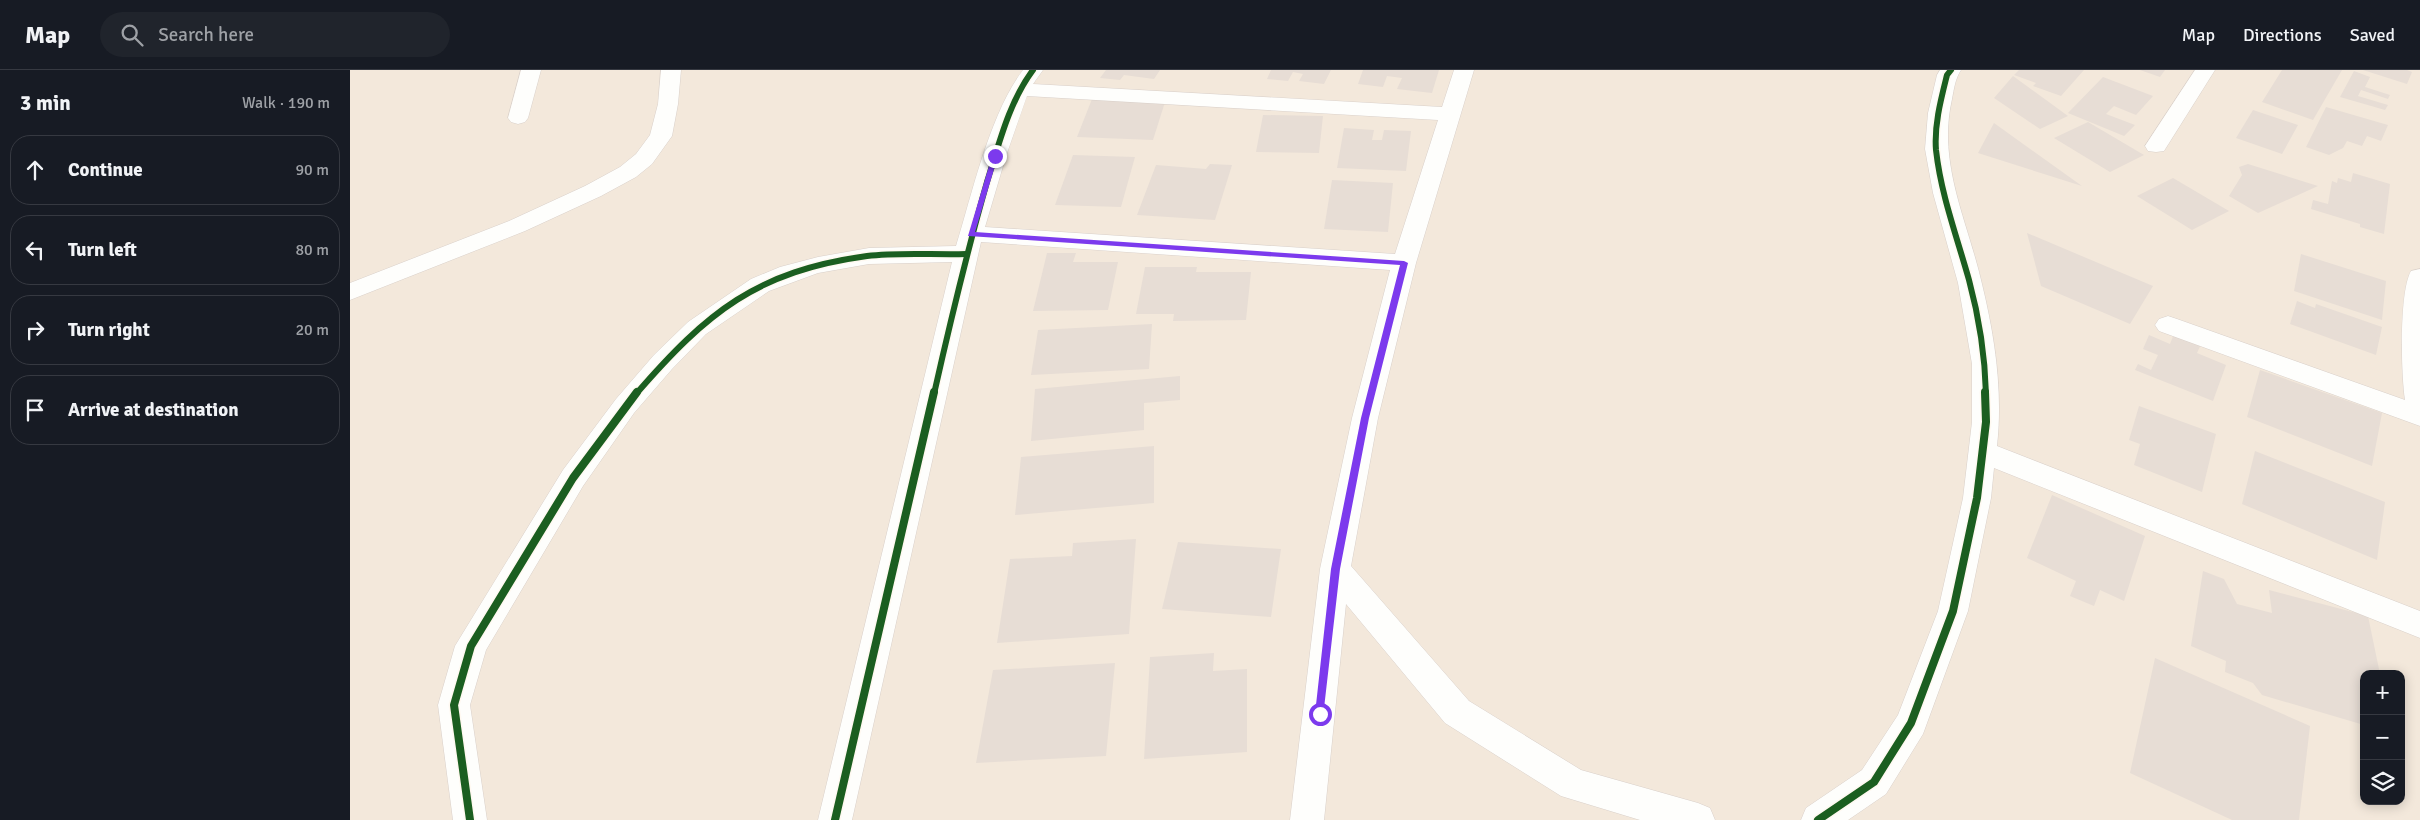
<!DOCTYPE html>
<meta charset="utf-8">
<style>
:root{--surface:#171b24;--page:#20242c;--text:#f1f3f6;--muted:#9ea1a6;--line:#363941}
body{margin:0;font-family:Signika,sans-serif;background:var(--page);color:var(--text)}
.controls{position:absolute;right:15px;bottom:15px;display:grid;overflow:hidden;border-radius:10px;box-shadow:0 2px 12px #0003}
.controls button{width:45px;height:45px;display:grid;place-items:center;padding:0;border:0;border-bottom:1px solid var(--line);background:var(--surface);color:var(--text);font:25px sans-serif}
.stop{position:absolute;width:15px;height:15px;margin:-11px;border:4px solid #7c3aed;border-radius:50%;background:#fff}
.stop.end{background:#7c3aed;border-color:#fff;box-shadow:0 1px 5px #0008}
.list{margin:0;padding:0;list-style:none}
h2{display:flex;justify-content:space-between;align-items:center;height:65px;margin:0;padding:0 20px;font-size:21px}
h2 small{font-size:16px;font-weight:400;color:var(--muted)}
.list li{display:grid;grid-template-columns:32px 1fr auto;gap:15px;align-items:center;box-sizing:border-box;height:70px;margin:0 10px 10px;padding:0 10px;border:1px solid var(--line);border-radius:20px}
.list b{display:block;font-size:19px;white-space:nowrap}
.list em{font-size:16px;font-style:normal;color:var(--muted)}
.icon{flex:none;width:28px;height:28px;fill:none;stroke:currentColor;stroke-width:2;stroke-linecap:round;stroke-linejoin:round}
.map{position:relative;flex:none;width:2070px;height:750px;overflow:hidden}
header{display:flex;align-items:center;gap:30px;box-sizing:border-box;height:70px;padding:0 25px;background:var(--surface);border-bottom:1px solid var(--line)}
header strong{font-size:24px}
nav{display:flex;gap:28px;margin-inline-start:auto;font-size:18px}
.search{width:350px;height:45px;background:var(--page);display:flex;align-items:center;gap:12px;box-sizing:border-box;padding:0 18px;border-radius:28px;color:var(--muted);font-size:19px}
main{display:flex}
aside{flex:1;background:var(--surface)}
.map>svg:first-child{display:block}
.residential{fill:#f3e8db;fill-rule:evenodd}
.building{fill:#e7ddd5}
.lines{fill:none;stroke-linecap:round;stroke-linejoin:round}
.minor-casing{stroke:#d9d0ca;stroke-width:1}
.minor{fill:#fefefc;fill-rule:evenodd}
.cycleway-far1-casing{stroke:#fff9f1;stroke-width:9}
.cycleway-casing{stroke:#fff9f1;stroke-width:11}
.cycleway-far1{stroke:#1b5e20;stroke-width:6}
.cycleway{stroke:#1b5e20;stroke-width:8}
.route{fill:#7c3aed}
</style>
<header>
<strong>Map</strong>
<div class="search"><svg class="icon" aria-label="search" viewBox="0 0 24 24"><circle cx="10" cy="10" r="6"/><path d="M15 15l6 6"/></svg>Search here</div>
<nav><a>Map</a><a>Directions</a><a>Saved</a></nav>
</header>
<main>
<aside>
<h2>3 min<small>Walk · 190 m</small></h2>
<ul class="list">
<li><svg class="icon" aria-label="ahead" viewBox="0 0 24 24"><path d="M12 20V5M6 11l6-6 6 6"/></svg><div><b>Continue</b></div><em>90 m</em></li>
<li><svg class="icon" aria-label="left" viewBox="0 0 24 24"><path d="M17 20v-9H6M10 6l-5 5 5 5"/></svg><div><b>Turn left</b></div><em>80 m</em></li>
<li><svg class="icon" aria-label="right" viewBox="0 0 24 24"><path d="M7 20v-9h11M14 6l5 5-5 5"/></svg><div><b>Turn right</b></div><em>20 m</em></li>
<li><svg class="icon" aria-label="arrive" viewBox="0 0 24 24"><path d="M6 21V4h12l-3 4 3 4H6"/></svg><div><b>Arrive at destination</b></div></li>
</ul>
</aside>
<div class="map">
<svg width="2070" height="750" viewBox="0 0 2070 750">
<rect width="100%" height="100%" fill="#faf5ee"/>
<path class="residential" d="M0,0h2070v750h-2070zM2014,604h37v127h-37z"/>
<g class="building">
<polygon points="756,0 810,0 804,9 774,5 770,10 750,8"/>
<polygon points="921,0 981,0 974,14 949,11 953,4 943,2 938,11 917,9"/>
<polygon points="1013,0 1089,0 1082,23 1047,19 1052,8 1037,6 1033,17 1008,14"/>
<polygon points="1669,0 1734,0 1711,26 1683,16 1686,13 1664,5"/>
<polygon points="1790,0 1815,0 1810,7"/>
<polygon points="1932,0 1992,0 1963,50 1912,32"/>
<polygon points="2013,0 2057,0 2062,2 2057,14"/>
<polygon points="2004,1 2020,7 2015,17 2040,25 2038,29 2011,20 2008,26 2038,35 2035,40 1990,27"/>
<polygon points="1663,6 1718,46 1690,59 1644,28"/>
<polygon points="1753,7 1803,26 1786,45 1764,36 1756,44 1785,55 1774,66 1718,43"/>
<polygon points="742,29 815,32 803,70 727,67"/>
<polygon points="1976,37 2038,55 2031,71 2017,66 2012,76 1997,71 1993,78 1979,85 1956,77"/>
<polygon points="1903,40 1948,55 1932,84 1886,68"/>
<polygon points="913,45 973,46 969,83 906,82"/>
<polygon points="1738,52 1794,85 1760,102 1704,68"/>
<polygon points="1644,53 1732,116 1628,83"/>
<polygon points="994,58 1024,60 1022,70 1032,70 1034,60 1061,61 1056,101 987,98"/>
<polygon points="723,85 785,87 771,137 705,135"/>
<polygon points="860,94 882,95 865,150 787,145 806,95 856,99"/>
<polygon points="1898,94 1968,116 1908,143 1879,126 1892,105 1889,97"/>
<polygon points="2003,103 2040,114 2034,164 2010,157 2010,154 1961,139 1963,130 1978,134 1982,111 1987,113 1988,108 2001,112"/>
<polygon points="1823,108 1879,141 1842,160 1787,126"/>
<polygon points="982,110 1043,113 1038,162 974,159"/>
<polygon points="1677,163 1803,216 1780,254 1691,216"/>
<polygon points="697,183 726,183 723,192 768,192 758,240 683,241"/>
<polygon points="1951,184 2036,211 2032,250 1944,221"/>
<polygon points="795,197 847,197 846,202 901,202 896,250 823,251 824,244 786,244"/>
<polygon points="1947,231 1965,238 1966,234 2032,257 2026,285 1940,254"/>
<polygon points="802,254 799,299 681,305 688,260"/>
<polygon points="1824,264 1851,274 1847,283 1876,295 1863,331 1785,300 1788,294 1801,300 1808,285 1793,279 1799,265 1820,274"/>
<polygon points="1910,300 2032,343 2022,396 1897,347"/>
<polygon points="830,306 830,330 794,333 794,360 681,371 685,319"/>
<polygon points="1789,336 1866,364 1852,422 1784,395 1790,374 1779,370"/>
<polygon points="804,376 804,433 665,445 671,387"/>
<polygon points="1905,381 2035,432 2027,490 1892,434"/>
<polygon points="1702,425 1795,466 1774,531 1750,520 1744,536 1720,526 1726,511 1677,488"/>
<polygon points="786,469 779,564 647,573 660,489 722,486 723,473"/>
<polygon points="828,472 931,479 921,547 812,539"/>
<polygon points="1853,501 1874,509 1887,534 1922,543 1919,520 2018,546 2030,604 2014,604 2014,655 1912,625 1903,613 1875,602 1876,591 1841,576"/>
<polygon points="864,583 863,601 897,599 897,682 794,689 800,587"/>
<polygon points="1805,588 1960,656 1949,750 1882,750 1780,703"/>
<polygon points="765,593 756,686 626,693 643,600"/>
</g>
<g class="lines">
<g class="minor-casing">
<g id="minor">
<polygon points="171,0 191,0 178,48 175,52 168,54 161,52 158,48"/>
<polygon points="311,0 331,0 328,34 322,66 302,94 286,107 251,126 175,161 0,230 0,213 159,151 235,116 270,97 286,84 300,65 308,34"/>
<path d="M673,0h20l-10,14 409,23 12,-37h20l-58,193 -38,155 -27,148 118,135 112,69 117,33 12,5 5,12h-75l-79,-24 -116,-73 -99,-119 -22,216h-34l30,-251 32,-151 38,-148 -409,-28 -129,578h-34l134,-558 -83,2 -51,9 -49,18 -63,43 -34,35 -38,44 -51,73 -97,164 -16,55 17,115h-34l-15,-115 17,-59 108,-176 53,-71 38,-44 34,-33 63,-43 29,-12 38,-10 51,-9 87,-2c16,-52 34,-133 67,-176zM677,26l411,24 -43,134 -410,-27 21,-71z"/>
<path d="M1590,0h21c-6,9 -7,19 -9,29 -15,65 16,123 30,185 13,54 21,107 15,162l423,165v27l-426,-170 -3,30 -23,113 -45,123 -37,60 -38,26h-47l5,-12 56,-38 36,-55 40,-104 25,-113 9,-76v-58l-14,-81 -25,-90 -8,-44 3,-36 9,-38z"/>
<polygon points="1845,0 1865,0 1814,81 1806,82 1798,81 1795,76"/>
<path d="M2070,199v157l-261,-95 -4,-6 4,-6 9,-3 9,3 228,81c-4,-25 -6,-109 6,-129z"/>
</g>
</g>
<use href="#minor" class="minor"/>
<g class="cycleway-far1-casing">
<g id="cycleway-far1">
<path d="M1601,0l-4,5c-6,24 -13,50 -11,75 5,45 21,87 33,130 10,37 16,76 17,114"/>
<path d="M286,324c71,-82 121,-123 231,-138 32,-4 67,-1 99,-2"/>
<path d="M584,324c16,-71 33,-142 53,-212 12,-38 22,-80 46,-112"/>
</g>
</g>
<g class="cycleway-casing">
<g id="cycleway">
<polyline points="120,750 104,635 121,576 223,408 287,322"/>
<polyline points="485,750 584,322"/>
<polyline points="1468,750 1524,712 1561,653 1603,541 1627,428 1636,352 1635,322"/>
</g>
</g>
<use href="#cycleway-far1" class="cycleway-far1"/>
<use href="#cycleway" class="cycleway"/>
</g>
<polygon class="route" points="645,84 648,86 625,162 1054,191 1058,193 1019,348 990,499 973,647 970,648 965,644 981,499 1011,348 1050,195 618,166 642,86"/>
</svg>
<div class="controls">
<button>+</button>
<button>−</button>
<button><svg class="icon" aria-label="layers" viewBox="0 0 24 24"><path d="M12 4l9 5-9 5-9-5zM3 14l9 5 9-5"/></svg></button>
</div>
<div class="stop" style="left:970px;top:644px"></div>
<div class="stop end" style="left:645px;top:86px"></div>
</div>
</main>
